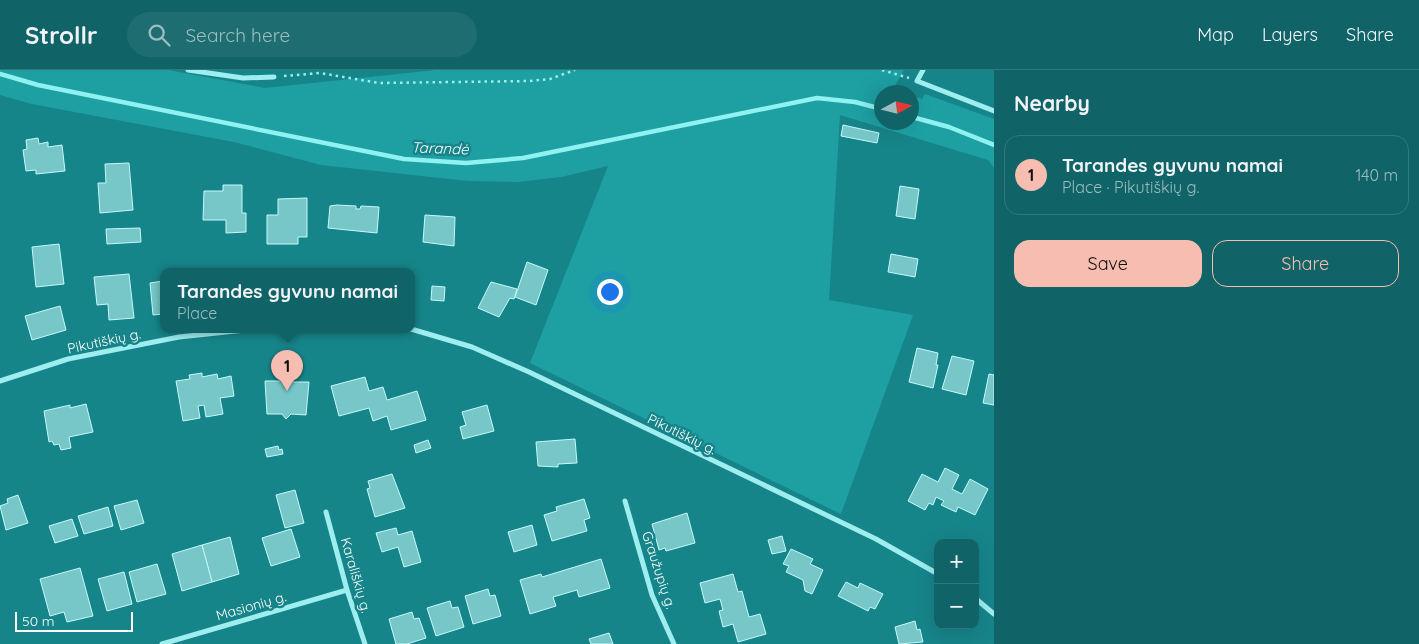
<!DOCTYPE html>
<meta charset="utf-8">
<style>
:root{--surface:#106468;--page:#1e6d71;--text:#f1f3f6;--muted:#9cbdc0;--line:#30787c;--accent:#f7bdb1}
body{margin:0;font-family:Quicksand,sans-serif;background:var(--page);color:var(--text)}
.controls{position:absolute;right:15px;bottom:15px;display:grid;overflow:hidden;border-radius:10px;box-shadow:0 5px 20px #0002}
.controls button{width:45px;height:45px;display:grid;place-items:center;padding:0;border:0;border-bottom:1px solid var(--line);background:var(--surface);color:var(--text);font:25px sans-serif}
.compass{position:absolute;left:874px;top:15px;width:45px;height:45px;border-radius:50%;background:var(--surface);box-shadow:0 5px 20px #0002;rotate:83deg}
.scale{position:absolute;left:15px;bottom:12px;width:118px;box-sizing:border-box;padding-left:5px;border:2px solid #fff;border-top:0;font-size:14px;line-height:18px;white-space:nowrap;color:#fff;-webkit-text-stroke:4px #16858a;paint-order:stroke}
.you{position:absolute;left:609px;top:221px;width:18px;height:18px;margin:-12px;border:4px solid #fff;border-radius:50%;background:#1a73e8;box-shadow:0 0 0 8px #1a73e833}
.badge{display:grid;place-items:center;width:32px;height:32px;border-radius:50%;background:var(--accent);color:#111;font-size:16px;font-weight:700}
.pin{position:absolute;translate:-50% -41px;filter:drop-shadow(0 1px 2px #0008)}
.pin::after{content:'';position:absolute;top:26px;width:18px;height:15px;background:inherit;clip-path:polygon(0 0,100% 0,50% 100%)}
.popup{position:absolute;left:160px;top:198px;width:255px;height:65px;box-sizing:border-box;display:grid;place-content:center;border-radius:10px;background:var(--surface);filter:drop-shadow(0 1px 4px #0005);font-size:16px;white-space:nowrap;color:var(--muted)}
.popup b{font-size:19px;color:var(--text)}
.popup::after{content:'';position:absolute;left:50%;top:100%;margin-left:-10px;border:10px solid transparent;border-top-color:var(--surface)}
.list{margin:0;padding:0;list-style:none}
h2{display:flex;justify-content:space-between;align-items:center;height:65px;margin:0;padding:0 20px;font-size:21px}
h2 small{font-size:16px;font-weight:400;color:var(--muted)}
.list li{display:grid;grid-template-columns:32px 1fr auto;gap:15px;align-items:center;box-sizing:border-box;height:80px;margin:0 10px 10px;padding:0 10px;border:1px solid var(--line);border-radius:15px}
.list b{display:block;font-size:19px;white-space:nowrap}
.list p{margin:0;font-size:16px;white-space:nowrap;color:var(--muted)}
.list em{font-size:16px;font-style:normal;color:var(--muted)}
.actions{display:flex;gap:10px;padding:15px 20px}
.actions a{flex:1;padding:11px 0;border:1px solid var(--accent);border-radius:15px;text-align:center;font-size:18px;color:var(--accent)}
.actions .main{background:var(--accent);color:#111}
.icon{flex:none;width:28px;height:28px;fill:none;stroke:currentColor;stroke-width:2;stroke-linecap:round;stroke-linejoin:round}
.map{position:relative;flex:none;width:994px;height:574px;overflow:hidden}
header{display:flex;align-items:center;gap:30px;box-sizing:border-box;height:70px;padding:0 25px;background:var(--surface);border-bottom:1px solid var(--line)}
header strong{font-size:24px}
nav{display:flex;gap:28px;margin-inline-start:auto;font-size:18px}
.search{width:350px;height:45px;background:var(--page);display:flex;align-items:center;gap:12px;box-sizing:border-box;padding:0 18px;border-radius:28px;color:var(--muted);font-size:19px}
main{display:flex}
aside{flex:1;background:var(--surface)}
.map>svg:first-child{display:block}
.green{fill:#1ea0a3}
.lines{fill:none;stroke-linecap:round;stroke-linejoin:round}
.stream{stroke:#90f1f1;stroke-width:4.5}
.building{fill:#77c7c9;stroke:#c4f9fb}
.path{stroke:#9eedef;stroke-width:2.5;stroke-dasharray:2.5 4;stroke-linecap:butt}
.minor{stroke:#9eedef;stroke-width:5}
.labels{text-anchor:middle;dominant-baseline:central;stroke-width:5;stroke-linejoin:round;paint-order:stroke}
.street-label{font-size:14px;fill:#fff;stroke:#16858a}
.water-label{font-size:15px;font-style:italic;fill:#fff;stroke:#16858a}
</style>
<header>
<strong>Strollr</strong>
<div class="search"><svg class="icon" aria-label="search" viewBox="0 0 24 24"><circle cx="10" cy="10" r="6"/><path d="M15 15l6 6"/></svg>Search here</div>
<nav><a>Map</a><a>Layers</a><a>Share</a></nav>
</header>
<main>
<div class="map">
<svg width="994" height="574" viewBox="0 0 994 574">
<rect width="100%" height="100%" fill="#16858a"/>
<polygon class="green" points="0,0 168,0 265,18 436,0 904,0 893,19 902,22 882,22 882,52 912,52 912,26 922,29 925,24 994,49 994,98 988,90 840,45 829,230 913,245 841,444 530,293 608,96 561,107 518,112 468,111 321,95 234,72 32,34 0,25"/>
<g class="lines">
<g class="stream">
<polyline points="0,4 38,15 404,89 466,93 523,88 817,28 855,32 882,39"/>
<polyline points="912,47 949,57 994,75"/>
</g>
</g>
<g class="building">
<polygon points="843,55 879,63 877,73 841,66"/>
<polygon points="38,68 39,74 48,72 48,77 62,75 65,101 36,104 36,100 26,101 23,80 27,79 26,70"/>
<polygon points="129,93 133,140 100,143 98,113 106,113 105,94"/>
<polygon points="223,115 242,115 242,143 246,143 246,162 226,163 226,150 203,150 204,121 223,121"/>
<polygon points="900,116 919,119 915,149 896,146"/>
<polygon points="307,128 307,167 298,167 298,174 267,174 267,145 278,145 278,129"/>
<polygon points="337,135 356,136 356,139 360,139 361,136 379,137 377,163 328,158 330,136"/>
<polygon points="425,145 455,147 454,176 423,172"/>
<polygon points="140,158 141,172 107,174 106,159"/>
<polygon points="59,174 64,214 36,217 32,177"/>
<polygon points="891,184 918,189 915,207 888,202"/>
<polygon points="527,192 548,200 536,235 515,227"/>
<polygon points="129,204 134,248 109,250 108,234 97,235 94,207"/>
<polygon points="163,211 163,244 153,245 150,213"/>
<polygon points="491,212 517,219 514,229 510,228 499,247 478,238"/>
<polygon points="432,216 445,217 444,231 431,230"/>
<polygon points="60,236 66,260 32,270 25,246"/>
<polygon points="917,278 938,283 936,295 938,295 933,318 909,312"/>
<polygon points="952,286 974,291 966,325 942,319"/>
<polygon points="202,303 202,307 217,304 218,309 231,306 234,326 220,328 223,344 206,347 204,335 198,336 200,348 183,351 176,311 190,309 189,305"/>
<polygon points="989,304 994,305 994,335 983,333"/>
<polygon points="287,305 294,312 309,312 306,345 291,344 286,349 282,344 267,344 265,311 280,311"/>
<polygon points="365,307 369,321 383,317 387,330 417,321 426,350 391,360 387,346 373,351 369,338 339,346 331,316"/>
<polygon points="86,334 93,362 69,367 71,378 61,380 59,374 54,375 52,371 49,372 44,341 70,335 70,338"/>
<polygon points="487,335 494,361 463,369 460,357 466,355 462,342"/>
<polygon points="575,369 577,393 558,394 558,397 538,396 536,372"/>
<polygon points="428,370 431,378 416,383 414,375"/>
<polygon points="278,376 279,380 282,379 283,384 267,387 265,379"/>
<polygon points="945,398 959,405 952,419 962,424 970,409 988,419 975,445 958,437 956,442 941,435 944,431 936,427 933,435 929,433 925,440 908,431 922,404 938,412"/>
<polygon points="392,404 405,438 375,447 367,419 370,418 368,411"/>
<polygon points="295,420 304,453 285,458 276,425"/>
<polygon points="18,425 28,453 6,460 0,436 8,433 7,429"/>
<polygon points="584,429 590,448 584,450 587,461 552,471 544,445 557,441 556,437"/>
<polygon points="137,430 144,453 121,460 114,436"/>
<polygon points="108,437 113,456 84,464 78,446"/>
<polygon points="687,443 695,473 666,481 665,478 659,480 652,454"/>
<polygon points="72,449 78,466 55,473 49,456"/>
<polygon points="532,455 537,475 514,482 508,462"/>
<polygon points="396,458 398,465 412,461 421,492 404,497 398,477 382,482 376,463"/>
<polygon points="291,459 300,487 271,496 262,468"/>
<polygon points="782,466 786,481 772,484 768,470"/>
<polygon points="230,467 239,504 212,512 202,475"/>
<polygon points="202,475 212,512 182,521 172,484"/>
<polygon points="791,479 813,489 810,494 823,500 812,524 805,521 803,510 786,502 789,496 783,494"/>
<polygon points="601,489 610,518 579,527 577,520 553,527 556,536 530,544 520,510 541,504 542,507"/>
<polygon points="157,494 166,524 137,532 129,502"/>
<polygon points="80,498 93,546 67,552 64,542 50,546 40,509"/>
<polygon points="124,502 132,534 107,541 98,509"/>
<polygon points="733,504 738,522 742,521 749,547 760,544 766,564 738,572 733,554 723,557 719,541 723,540 720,529 705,533 700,513"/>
<polygon points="846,512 858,518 860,513 883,524 875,539 870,537 868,541 838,526"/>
<polygon points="488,519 490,526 495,525 501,546 473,554 465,526"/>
<polygon points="450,531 452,538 458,537 464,557 436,566 427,538"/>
<polygon points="412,542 414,549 419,548 426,568 407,574 396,574 389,549"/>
<polygon points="915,551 917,560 920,559 923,572 899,574 895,557"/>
<polygon points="609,563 613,574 591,574 589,569"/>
</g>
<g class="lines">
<g class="path">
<polyline points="882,0 909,8"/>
<polyline points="284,6 320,3 379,13 529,11 550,9 575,0"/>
</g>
<g class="minor">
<polyline points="188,0 243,8 274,7"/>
<polyline points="923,0 917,11 994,41"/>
<polyline points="411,259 472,277 529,302 876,469 938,504"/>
<polyline points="0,311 68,289 179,267 245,260"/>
<polyline points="625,431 652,525 674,574"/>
<polyline points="326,442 347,520 365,574"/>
<polyline points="975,528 994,544"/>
<polyline points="162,574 347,520"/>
</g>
</g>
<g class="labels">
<g class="street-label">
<text transform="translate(104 271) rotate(-12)">Pikutiškių g.</text>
<text transform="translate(682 364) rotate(26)">Pikutiškių g.</text>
<text transform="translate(659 500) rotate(72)">Graužupių g.</text>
<text transform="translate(356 505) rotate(74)">Karališkių g.</text>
<text transform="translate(251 536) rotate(-16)">Masionių g.</text>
</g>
<g class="water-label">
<text transform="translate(440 78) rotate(2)">Tarandė</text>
</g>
</g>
</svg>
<div class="controls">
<button>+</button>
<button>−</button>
</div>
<svg class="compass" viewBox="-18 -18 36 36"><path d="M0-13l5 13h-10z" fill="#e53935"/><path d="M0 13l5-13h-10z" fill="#9cbdc0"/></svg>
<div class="scale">50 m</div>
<div class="you"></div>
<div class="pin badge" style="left:287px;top:321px">1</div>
<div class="popup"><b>Tarandes gyvunu namai</b>Place</div>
</div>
<aside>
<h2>Nearby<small></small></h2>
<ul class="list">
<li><span class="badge">1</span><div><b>Tarandes gyvunu namai</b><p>Place · Pikutiškių g.</p></div><em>140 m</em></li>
</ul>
<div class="actions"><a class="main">Save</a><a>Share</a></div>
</aside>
</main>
